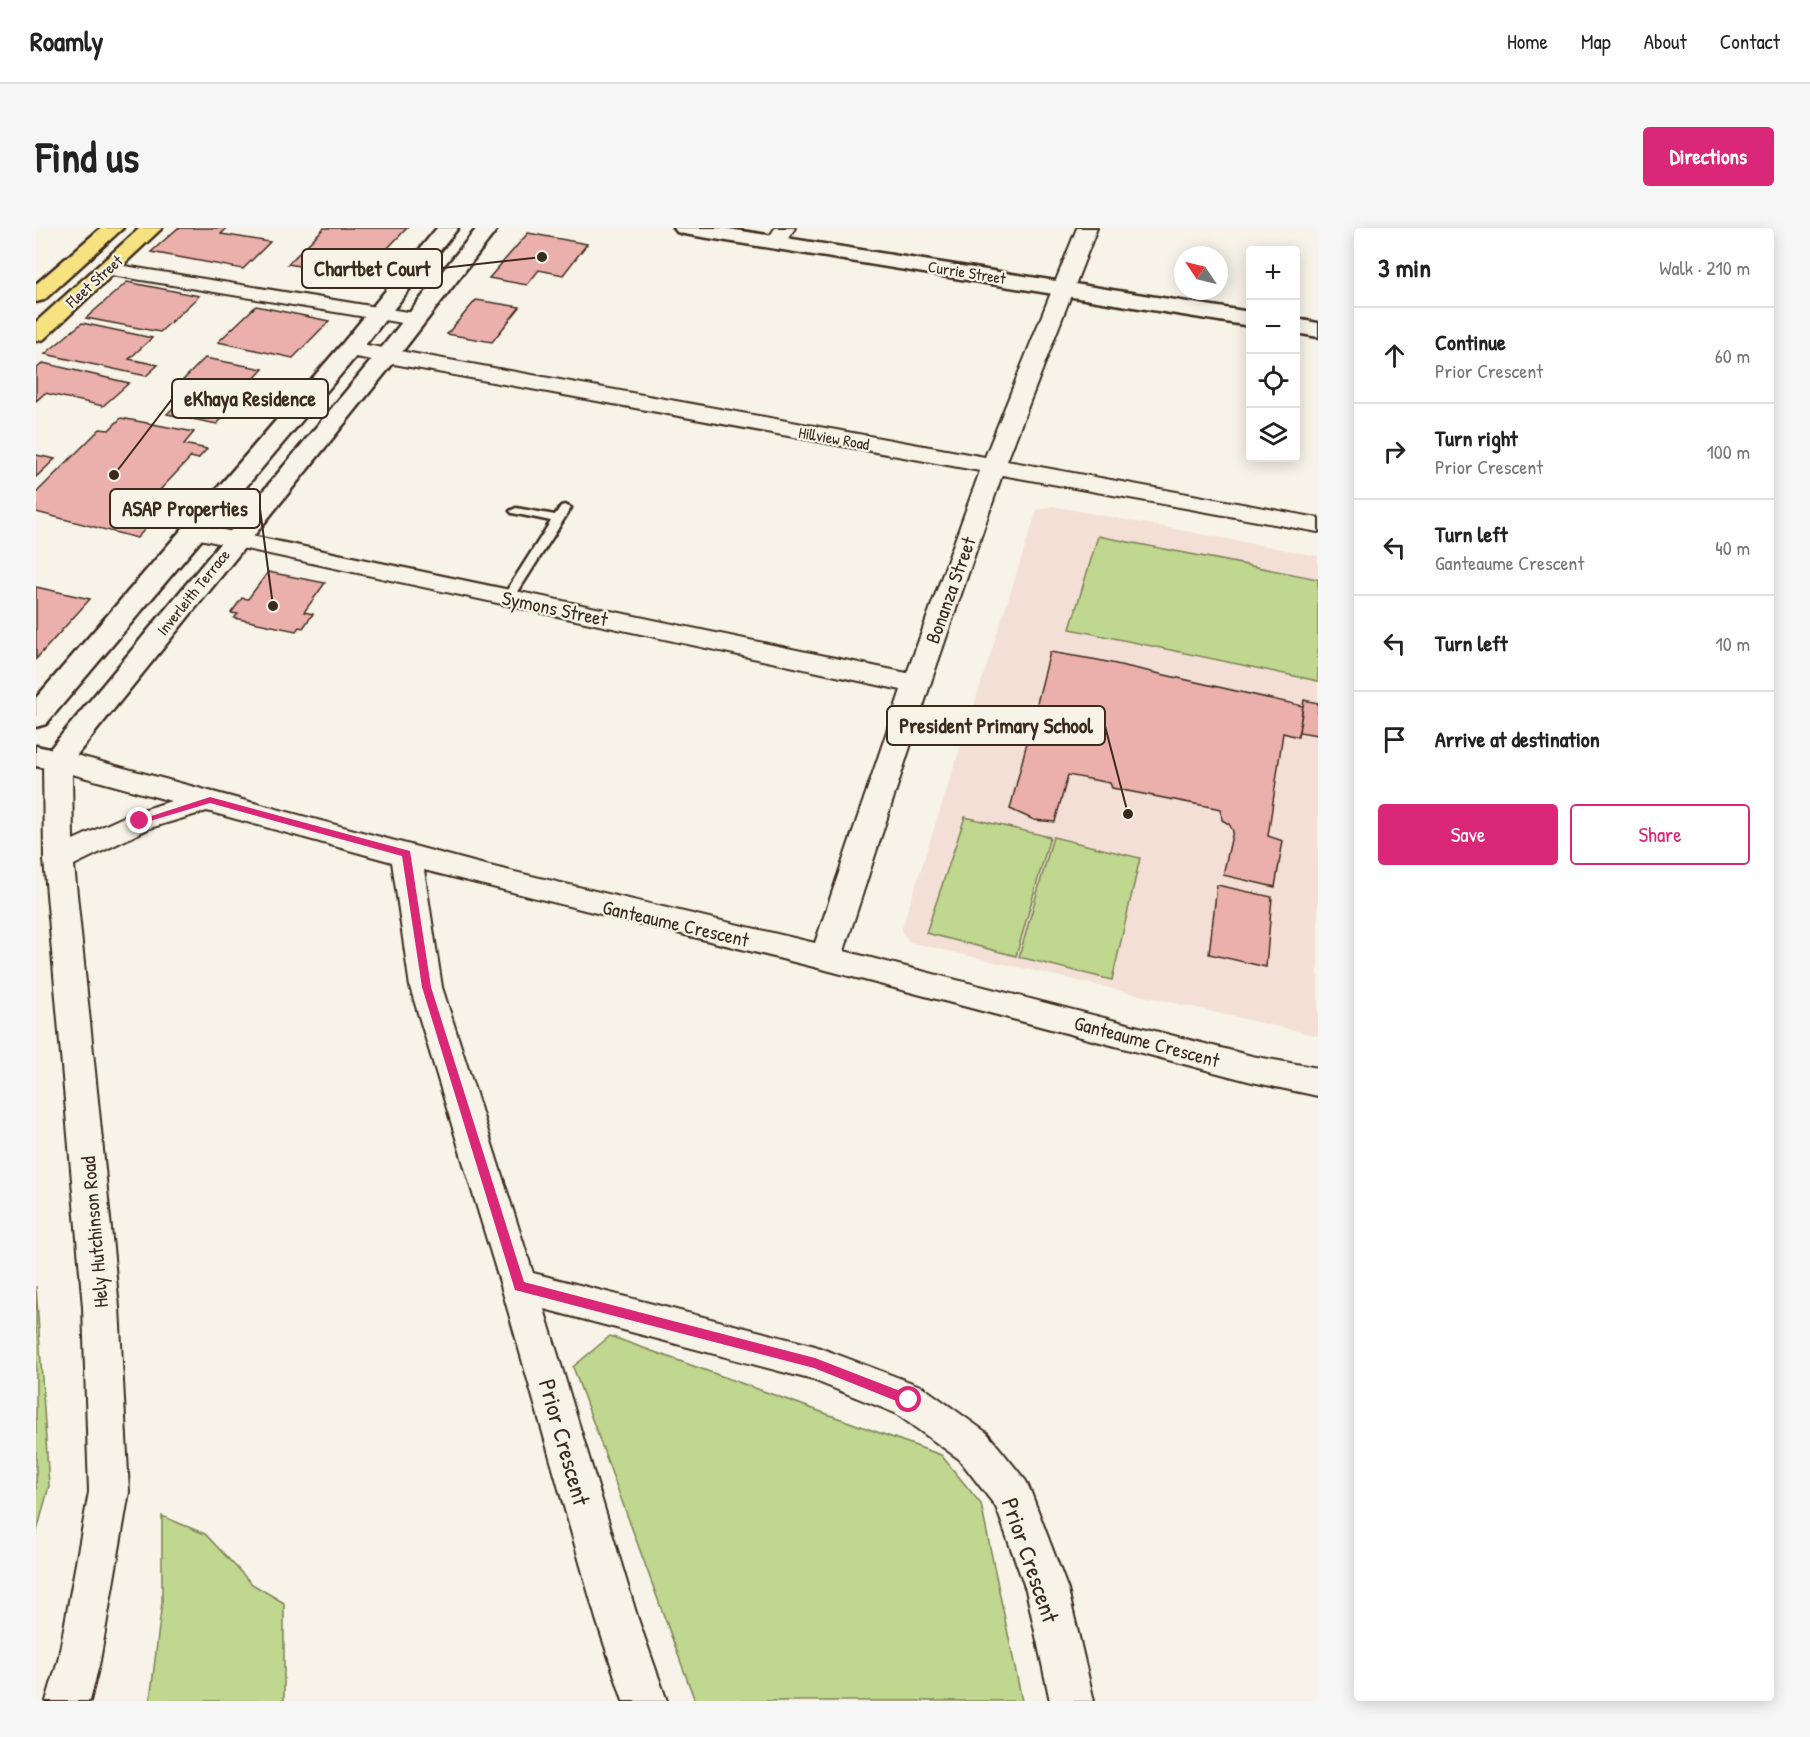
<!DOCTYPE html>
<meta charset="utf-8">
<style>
:root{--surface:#fff;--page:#f6f6f6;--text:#222;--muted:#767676;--line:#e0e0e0;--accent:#db2777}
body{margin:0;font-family:"Patrick Hand",sans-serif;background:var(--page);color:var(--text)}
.controls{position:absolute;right:18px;top:18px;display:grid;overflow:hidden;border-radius:6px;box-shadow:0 3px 15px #0003}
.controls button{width:54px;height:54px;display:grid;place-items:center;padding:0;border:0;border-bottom:2px solid var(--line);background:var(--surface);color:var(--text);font:30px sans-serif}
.compass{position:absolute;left:1138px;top:18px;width:54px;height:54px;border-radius:50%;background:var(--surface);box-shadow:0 3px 15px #0003;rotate:305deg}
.stop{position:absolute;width:18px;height:18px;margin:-14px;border:4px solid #db2777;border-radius:50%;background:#fff}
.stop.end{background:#db2777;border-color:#fff;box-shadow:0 2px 6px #0008}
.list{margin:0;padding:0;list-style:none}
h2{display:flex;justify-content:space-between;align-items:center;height:78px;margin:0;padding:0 24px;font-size:26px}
h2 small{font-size:20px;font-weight:400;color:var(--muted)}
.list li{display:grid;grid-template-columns:39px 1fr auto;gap:18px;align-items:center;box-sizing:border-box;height:96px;padding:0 24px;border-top:2px solid var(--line)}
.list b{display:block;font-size:22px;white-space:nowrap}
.list p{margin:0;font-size:20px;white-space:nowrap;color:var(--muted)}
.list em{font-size:20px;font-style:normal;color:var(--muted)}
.actions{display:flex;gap:12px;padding:18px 24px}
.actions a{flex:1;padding:14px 0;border:2px solid var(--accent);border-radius:6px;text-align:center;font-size:21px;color:var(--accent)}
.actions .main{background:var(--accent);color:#fff}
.icon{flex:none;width:33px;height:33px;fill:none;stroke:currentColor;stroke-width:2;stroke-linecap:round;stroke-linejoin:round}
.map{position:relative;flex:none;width:1282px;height:1473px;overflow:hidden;border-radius:6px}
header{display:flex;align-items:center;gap:36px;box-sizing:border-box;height:84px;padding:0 30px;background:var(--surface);border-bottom:2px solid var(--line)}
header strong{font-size:28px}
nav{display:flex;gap:33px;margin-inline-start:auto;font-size:21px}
.intro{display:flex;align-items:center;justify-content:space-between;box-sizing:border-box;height:144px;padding:0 36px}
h1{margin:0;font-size:42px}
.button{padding:15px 27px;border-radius:6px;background:var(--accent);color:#fff;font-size:21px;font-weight:700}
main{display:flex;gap:36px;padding:0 36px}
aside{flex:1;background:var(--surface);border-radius:6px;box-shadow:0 3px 15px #0003}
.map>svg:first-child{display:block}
.built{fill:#f3dfd6}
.green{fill:#bfd78e;stroke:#7d8056;stroke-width:1.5}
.building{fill:#ebb0ab;stroke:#3b2a1e;stroke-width:1.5}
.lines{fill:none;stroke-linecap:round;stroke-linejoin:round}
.service-casing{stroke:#3b2a1e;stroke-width:5}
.minor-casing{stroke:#3b2a1e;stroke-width:4}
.tertiary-casing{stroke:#3b2a1e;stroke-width:5}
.primary-casing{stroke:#3b2a1e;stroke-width:5}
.service{fill:#f7f3e8;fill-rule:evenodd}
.minor{fill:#f7f3e8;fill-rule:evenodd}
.tertiary{fill:#f7f3e8;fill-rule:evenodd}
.primary{fill:#f7e281;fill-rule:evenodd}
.route{fill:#db2777}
.labels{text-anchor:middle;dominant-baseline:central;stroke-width:4.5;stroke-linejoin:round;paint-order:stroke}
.far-street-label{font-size:16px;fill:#3b2a1e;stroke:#f7f3e8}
.street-label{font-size:20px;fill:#3b2a1e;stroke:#f7f3e8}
.near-street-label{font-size:24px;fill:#3b2a1e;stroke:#f7f3e8}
.leader{fill:none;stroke:#3b2a1e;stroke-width:2}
.callout-dot{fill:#3b2a1e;stroke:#f7f3e8;stroke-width:2}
.callout{fill:#f7f3e8;stroke:#3b2a1e;stroke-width:2}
.callout-label{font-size:21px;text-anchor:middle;font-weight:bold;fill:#3b2a1e}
</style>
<header>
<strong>Roamly</strong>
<nav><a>Home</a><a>Map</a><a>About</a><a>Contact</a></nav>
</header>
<div class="intro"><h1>Find us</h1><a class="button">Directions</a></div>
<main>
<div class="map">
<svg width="1282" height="1473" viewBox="0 0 1282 1473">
<rect width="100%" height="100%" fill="#f7f3e8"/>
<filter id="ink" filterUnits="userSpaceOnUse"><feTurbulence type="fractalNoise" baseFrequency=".0167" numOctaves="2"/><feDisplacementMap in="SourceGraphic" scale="12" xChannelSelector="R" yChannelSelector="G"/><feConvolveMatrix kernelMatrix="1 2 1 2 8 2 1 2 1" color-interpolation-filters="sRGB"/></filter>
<g filter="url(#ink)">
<polygon class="built" points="1016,278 1282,328 1282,808 873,714 865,703 1001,282"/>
<g class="green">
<polygon points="1062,308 1282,351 1282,453 1034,401"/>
<polygon points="929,589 1014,609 980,728 890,705"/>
<polygon points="1017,609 1104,630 1076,752 983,729"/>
<polygon points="0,1058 13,1258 0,1307"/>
<polygon points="574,1108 905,1227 945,1276 986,1473 659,1473 537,1139"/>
<polygon points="126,1288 169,1306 216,1356 248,1375 248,1473 114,1473 126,1374"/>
</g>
<g class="building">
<polygon points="142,0 191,0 185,6 234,14 207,41 115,24"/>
<polygon points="288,0 371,0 324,49 252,36"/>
<polygon points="492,5 551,16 527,47 503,42 491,57 453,50"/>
<polygon points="91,54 163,68 124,104 50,90"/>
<polygon points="440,72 484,79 456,114 411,106"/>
<polygon points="220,78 293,93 257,130 182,114"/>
<polygon points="46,95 116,110 93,131 122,137 110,148 9,126"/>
<polygon points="169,130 227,141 204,166 145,154"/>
<polygon points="7,135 93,155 67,178 9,165 0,173 0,141"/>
<polygon points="154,163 203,173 181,196 131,186"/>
<polygon points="85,190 158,204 148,216 171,221 162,231 155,229 124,262 130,263 106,289 118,291 101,310 0,284 0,265 64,201 73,202"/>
<polygon points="0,227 19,231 0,249"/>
<polygon points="232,344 289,355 268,384 277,386 267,400 263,399 260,403 198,390 202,386 195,385 206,370 212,371"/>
<polygon points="0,359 54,371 0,431"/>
<polygon points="1014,424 1062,432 1267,478 1262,509 1247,505 1232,608 1247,613 1239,659 1187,647 1197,603 1193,596 1186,592 1185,581 1076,560 1074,555 1032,547 1019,594 998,592 974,581"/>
<polygon points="1268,472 1282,475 1282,507 1263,504"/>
<polygon points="1181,657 1236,669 1230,739 1173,726"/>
</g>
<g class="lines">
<g class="service-casing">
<polygon id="service" points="529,277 535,280 478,370 476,373 468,373 466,370 515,293 476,285 474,283 480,280 519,287 525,278"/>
</g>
<g class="minor-casing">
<g id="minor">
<polygon points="739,0 759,0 747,18 733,18 730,14"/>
<path d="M1041,0h20l-90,233 311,57v14l-316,-57 -71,207 -87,269 408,105 66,12v28l-66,-14 -426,-112 -402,-100 18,117 91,286 282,73 108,41 64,46 39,48 6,14 36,95 26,111h-44l-24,-111 -30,-83 -37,-48 -64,-46 -82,-33 -269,-71 94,310 29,82h-44l-27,-82 -95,-333 -91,-299 -18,-125 -185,-51 -57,17 -76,37 45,442 10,185 -29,169 -10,40h-44l12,-40 31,-169 -6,-185 -39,-447 -1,-100 4,-7 10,-3 420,113 338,80 86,-253 -706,-152 -9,-2 -3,-5 3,-5 9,-2 712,149 73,-202 -630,-115 -8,-2 -3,-5 3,-5 8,-2 635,115zM36,546l99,27 -41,13 -57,26z"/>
<polygon points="70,35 378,85 386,86 389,91 386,96 378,97 63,45 60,41 63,37"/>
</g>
</g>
<g class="tertiary-casing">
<g id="tertiary">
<polygon points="401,0 422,0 322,126 10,496 0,499 0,470 306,116"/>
<polygon points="441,0 462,0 359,133 31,539 21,542 0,538 0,518 14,521 343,123"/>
<polygon points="638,0 687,0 1214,84 1214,98 648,6 641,4"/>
<polygon points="1260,91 1282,95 1282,109 1260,105"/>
</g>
</g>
<g class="primary-casing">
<g id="primary">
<polygon points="65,0 87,0 8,72 0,74 0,56"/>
<polygon points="104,0 126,0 8,111 0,113 0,94"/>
</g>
</g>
<use href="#service" class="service"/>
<use href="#minor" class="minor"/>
<use href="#tertiary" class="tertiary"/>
<use href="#primary" class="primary"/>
</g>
</g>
<polygon class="route" points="174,569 374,623 395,759 488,1054 779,1130 877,1168 877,1176 873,1178 778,1140 479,1062 386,759 366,628 174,575 104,596 100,593"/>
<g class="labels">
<g class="far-street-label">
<text transform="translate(931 44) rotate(9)">Currie Street</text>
<text transform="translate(58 53) rotate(-42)">Fleet Street</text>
<text transform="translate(798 210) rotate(10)">Hillview Road</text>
<text transform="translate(157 364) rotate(-51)">Inverleith Terrace</text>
</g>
<g class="street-label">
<text transform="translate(914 362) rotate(-70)">Bonanza Street</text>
<text transform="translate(519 380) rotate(12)">Symons Street</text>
<text transform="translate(640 695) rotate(13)">Ganteaume Crescent</text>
<text transform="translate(1111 813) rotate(15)">Ganteaume Crescent</text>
<text transform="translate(58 1004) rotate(-95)">Hely Hutchinson Road</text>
</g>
<g class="near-street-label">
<text transform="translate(529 1214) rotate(74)">Prior Crescent</text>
<text transform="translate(995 1332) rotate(71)">Prior Crescent</text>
</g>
</g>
<path class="leader" d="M506 29L406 40M78 247L136 171M237 378L224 281M1092 586L1069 498"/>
<g class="callout-dot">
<circle cx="506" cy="29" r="6"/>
<circle cx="78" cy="247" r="6"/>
<circle cx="237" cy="378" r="6"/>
<circle cx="1092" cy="586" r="6"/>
</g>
<g class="callout">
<rect x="266" y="21" width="140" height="39" rx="6"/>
<rect x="136" y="151" width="156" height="39" rx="6"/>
<rect x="74" y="261" width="150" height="39" rx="6"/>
<rect x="851" y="478" width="218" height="39" rx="6"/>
</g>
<g class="callout-label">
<text x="336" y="48">Chartbet Court</text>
<text x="214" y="178">eKhaya Residence</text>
<text x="149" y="288">ASAP Properties</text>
<text x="960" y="505">President Primary School</text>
</g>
</svg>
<div class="controls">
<button>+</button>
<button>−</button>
<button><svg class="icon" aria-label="locate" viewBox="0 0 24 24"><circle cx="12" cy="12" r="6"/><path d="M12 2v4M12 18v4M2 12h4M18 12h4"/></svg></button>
<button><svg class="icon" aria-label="layers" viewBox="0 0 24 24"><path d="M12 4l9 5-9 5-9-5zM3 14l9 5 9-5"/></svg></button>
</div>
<svg class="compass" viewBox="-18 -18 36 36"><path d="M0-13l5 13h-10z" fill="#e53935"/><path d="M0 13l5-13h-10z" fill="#767676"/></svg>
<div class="stop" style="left:873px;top:1172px"></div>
<div class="stop end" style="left:104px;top:593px"></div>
</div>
<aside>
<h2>3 min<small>Walk · 210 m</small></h2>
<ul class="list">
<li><svg class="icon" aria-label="ahead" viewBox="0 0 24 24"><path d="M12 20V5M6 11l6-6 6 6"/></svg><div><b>Continue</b><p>Prior Crescent</p></div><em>60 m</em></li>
<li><svg class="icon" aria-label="right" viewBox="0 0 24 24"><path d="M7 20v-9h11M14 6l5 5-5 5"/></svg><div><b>Turn right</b><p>Prior Crescent</p></div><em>100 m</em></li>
<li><svg class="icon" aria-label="left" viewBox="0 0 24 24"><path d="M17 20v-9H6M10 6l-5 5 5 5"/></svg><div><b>Turn left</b><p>Ganteaume Crescent</p></div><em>40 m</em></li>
<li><svg class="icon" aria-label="left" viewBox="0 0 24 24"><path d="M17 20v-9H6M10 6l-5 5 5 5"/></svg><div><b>Turn left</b></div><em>10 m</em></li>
<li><svg class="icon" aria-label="arrive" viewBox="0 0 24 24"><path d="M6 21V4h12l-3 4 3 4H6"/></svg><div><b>Arrive at destination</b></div></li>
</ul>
<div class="actions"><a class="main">Save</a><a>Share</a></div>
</aside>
</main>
